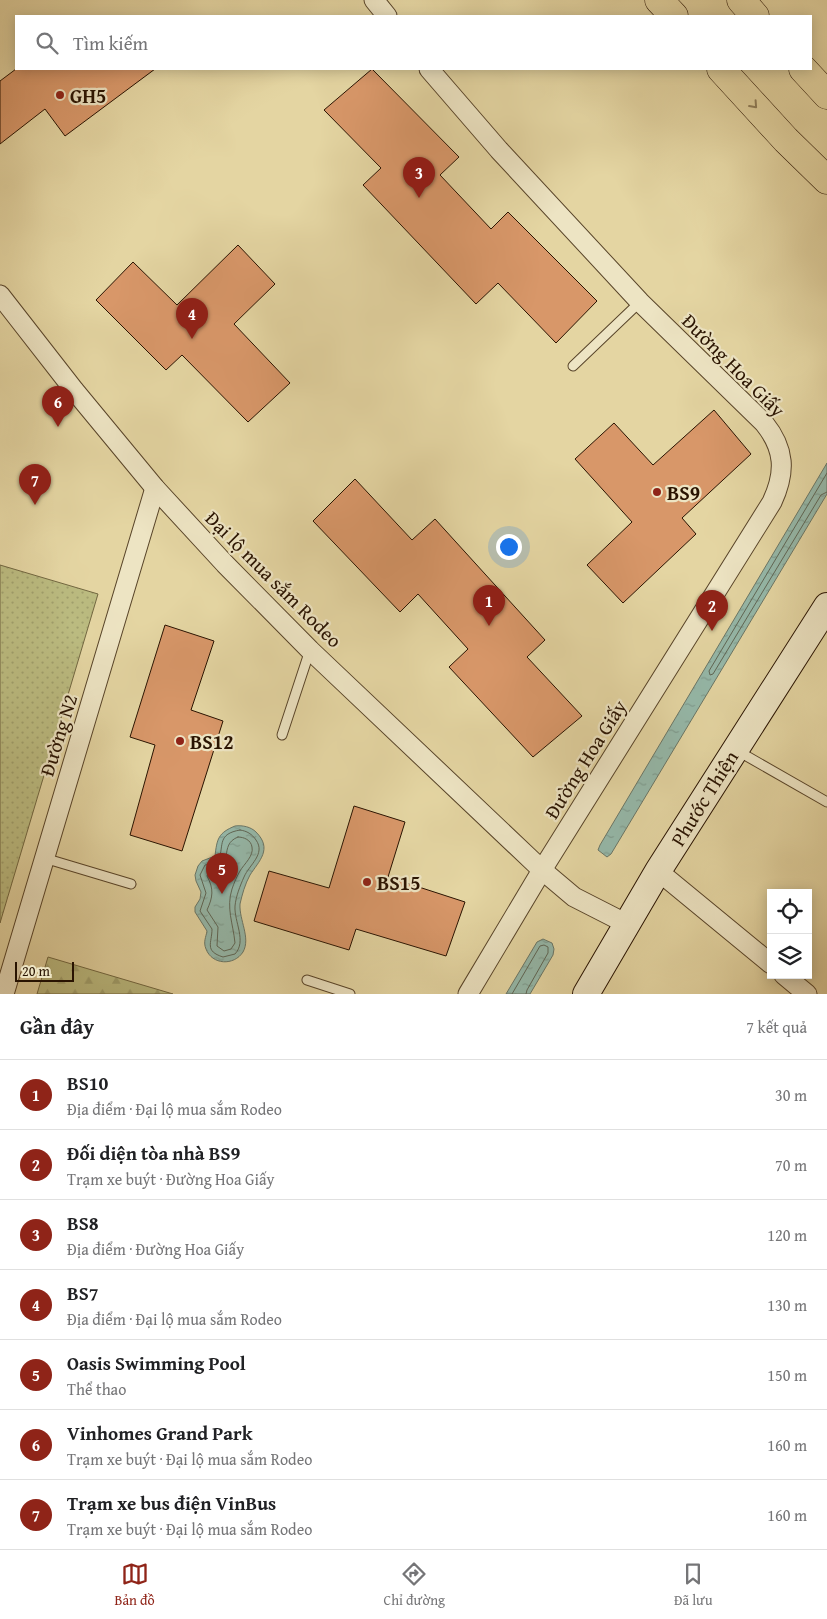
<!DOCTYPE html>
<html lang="vi">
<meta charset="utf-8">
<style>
:root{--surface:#fff;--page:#f6f6f6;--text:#202124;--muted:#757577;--line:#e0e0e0;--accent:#8f2418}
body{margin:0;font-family:"Gentium Book Plus",serif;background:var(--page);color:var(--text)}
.controls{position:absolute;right:15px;bottom:15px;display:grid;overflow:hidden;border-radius:0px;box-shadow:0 2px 12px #0003}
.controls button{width:45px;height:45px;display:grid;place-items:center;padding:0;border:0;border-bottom:1px solid var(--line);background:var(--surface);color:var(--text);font:25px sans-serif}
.scale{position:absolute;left:15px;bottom:12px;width:59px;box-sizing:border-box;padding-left:5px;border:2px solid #291301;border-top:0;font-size:14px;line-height:18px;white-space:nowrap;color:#291301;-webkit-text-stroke:4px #ede4c3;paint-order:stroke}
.you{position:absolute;left:508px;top:546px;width:18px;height:18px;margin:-12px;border:4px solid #fff;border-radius:50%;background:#1a73e8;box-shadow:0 0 0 8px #1a73e833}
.badge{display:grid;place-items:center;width:32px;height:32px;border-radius:50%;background:var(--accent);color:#fff;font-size:16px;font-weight:700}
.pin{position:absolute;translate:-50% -41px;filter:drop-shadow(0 1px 2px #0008)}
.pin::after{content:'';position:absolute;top:26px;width:18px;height:15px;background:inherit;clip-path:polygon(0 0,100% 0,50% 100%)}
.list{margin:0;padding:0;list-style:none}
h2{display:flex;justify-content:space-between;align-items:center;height:65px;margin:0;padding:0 20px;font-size:21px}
h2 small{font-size:16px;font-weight:400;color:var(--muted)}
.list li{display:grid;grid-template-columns:32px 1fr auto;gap:15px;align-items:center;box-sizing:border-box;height:70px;padding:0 20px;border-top:1px solid var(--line)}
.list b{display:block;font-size:19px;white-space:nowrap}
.list p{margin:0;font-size:16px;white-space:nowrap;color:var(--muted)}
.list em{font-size:16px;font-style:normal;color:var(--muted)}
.icon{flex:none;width:28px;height:28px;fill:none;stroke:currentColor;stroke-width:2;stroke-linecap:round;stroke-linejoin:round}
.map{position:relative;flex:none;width:827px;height:994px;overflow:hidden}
.search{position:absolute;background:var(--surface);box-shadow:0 2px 12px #0003;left:15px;right:15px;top:15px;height:55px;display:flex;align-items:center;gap:12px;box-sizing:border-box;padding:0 18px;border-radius:0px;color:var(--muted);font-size:19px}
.sheet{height:555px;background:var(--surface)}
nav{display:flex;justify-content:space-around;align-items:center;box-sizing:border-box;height:70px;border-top:1px solid var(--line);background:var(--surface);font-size:14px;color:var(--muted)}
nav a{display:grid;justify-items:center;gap:2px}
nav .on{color:var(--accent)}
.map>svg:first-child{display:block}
.grass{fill:url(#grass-dots);stroke:#726740}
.forest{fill:url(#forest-firs);stroke:#726740}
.water{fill:url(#water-ripples);stroke:#6a7666}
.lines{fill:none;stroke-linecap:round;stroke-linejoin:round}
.shore{stroke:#5f6655;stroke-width:1}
.building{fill:#d89769;stroke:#291301}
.lane-casing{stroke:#584429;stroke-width:11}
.street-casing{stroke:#584429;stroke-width:21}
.secondary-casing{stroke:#291301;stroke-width:28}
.highway-casing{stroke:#291301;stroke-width:29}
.lane{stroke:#ede4c3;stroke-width:9}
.street{stroke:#ede4c3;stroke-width:19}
.secondary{stroke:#ede4c3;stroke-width:26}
.highway{stroke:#e4d5a2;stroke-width:28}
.oneway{stroke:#907e5a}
.poi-dot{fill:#8f2418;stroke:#ede4c3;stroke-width:2}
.labels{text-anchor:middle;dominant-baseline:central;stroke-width:4.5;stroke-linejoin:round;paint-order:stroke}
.poi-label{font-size:20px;font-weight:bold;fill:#291301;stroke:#ede4c3;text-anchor:start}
.street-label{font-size:20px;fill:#291301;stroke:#ede4c3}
</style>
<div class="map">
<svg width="827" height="994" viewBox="0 0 827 994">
<defs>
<pattern id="grass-dots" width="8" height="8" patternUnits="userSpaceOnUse" patternTransform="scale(1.25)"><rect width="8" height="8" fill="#bbbb80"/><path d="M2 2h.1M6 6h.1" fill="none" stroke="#a1a06d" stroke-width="1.8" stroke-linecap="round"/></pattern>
<pattern id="forest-firs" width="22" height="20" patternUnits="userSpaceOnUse" patternTransform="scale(1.25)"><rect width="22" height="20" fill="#bbbb80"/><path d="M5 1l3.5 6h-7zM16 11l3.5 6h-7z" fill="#a1a06d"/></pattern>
<pattern id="water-ripples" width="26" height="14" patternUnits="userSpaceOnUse" patternTransform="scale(1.25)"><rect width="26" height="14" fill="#95b8a9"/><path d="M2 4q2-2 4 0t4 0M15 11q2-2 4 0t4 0" fill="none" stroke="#809d90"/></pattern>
</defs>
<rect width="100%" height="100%" fill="#e4d5a2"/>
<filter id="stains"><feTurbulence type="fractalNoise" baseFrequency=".004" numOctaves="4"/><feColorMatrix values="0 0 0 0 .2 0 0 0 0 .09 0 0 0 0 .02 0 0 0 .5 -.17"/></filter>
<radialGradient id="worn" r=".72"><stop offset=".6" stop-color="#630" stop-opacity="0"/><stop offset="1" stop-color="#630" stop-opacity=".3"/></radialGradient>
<polygon class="grass" points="0,565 98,594 0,923"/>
<polygon class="forest" points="48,957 173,994 37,994"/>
<g class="water">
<polygon points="827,463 827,494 611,854 607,857 598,850 600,845"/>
<path d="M235,826c8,-1 16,1 21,6 17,17 3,29 -6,43 -5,9 -8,20 -10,29 -1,16 11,34 3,48 -9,14 -31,13 -37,-3 -3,-7 0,-12 1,-18l-12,-19v-5l5,-8 1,-7 -5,-11 -1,-6 3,-9 4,-5 13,-5c2,-17 3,-23 20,-30z"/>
<polygon points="543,939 552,943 554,949 553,955 530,994 506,994 537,942"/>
</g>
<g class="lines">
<g class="shore">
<polyline points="827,473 709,671 710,675 713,674 821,495 827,492"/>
<path d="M240,830c7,1 12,4 16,10 10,14 -7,25 -12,37 -4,9 -8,19 -9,29 -1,16 12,35 0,48l-12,3c-19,-6 -11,-14 -11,-28l-12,-18 6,-18 -6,-18 5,-10 11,-2 3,-4c5,-14 -2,-25 21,-29z"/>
<path d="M238,837c6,0 13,3 14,10 2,9 -8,17 -12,24 -3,5 -6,12 -8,18 -6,19 1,34 3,54l-4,6 -7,2 -7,-5 1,-19 -11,-17c6,-13 7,-21 0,-34l2,-6c28,-3 8,-25 29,-33z"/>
<polyline points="512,994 540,946 544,945 548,947 548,953 527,990 526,994"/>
</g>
</g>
<g class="building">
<polygon points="16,69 155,69 65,136 45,109 0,144 0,81"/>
<polygon points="372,69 459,157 440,175 491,229 508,212 597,301 556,343 498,283 476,304 363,185 381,168 324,110"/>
<polygon points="238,245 275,284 234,324 290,383 248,422 182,355 166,370 96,300 133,262 177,305"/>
<polygon points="714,410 751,454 682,518 696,534 623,603 587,565 632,522 575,459 614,423 653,465"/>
<polygon points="355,479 412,540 435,519 545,640 527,657 582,716 533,757 449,667 468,649 418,594 400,612 313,521"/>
<polygon points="165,625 214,641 191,710 223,721 182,851 130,835 155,745 130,737"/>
<polygon points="354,806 405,822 388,877 465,902 446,956 356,929 349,950 254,921 269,871 329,888"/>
</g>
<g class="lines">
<g class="lane-casing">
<g id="lane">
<polyline points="573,366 640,302"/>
<polyline points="282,735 310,650"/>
<polyline points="736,750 827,802"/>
<polyline points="44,858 131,884"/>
<polyline points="307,980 350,994"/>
</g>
</g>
<g class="street-casing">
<g id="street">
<polyline points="374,0 387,16"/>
<path d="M429,69l70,81 141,152 124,121c21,26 22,49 8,79l-230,368 -74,124"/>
<polyline points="0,295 74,390 155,488 225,564 310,650 542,870 574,897 627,924"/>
<polyline points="658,871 771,964"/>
<polyline points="784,975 807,994"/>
<polyline points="4,994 155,488"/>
</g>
</g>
<g class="secondary-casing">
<polyline id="secondary" points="586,994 658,871 827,606"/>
</g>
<g class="highway-casing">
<g id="highway">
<polyline points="659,0 674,16"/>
<polyline points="741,0 755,16"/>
<polyline points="721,69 786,140 827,180"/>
<polyline points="803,69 827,95"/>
</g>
</g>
<use href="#lane" class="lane"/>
<use href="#street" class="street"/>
<use href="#secondary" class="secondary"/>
<use href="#highway" class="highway"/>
</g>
<defs><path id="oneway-chevron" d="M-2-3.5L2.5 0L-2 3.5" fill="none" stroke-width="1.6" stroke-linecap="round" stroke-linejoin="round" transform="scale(1.25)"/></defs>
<use class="oneway" href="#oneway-chevron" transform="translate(754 105) rotate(48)"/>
<g class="poi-dot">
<circle cx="60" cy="95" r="5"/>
<circle cx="657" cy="492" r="5"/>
<circle cx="180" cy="741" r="5"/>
<circle cx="367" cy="882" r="5"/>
</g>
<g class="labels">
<g class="poi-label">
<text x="70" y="95">GH5</text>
<text x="667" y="492">BS9</text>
<text x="190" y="741">BS12</text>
<text x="377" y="882">BS15</text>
</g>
<g class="street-label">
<text transform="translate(734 365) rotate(45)">Đường Hoa Giấy</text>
<text transform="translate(274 579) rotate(45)">Đại lộ mua sắm Rodeo</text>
<text transform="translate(58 735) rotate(-73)">Đường N2</text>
<text transform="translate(585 759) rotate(-58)">Đường Hoa Giấy</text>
<text transform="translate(704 798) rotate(-58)">Phước Thiện</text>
</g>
</g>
<rect width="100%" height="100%" filter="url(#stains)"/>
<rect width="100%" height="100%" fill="url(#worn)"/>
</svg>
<div class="controls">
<button><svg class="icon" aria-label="locate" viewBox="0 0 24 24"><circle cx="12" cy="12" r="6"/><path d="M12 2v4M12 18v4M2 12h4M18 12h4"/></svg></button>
<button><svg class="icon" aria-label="layers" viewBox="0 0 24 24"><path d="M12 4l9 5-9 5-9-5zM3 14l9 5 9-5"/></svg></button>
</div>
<div class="scale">20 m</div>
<div class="you"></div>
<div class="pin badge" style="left:489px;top:626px">1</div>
<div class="pin badge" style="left:712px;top:631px">2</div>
<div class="pin badge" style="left:419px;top:198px">3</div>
<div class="pin badge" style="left:192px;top:339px">4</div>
<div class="pin badge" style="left:222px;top:894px">5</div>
<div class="pin badge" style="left:58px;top:427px">6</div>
<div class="pin badge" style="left:35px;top:505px">7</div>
<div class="search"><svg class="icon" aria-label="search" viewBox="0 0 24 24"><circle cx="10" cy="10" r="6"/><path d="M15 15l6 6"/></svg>Tìm kiếm</div>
</div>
<section class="sheet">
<h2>Gần đây<small>7 kết quả</small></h2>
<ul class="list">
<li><span class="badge">1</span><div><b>BS10</b><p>Địa điểm · Đại lộ mua sắm Rodeo</p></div><em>30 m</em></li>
<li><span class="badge">2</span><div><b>Đối diện tòa nhà BS9</b><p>Trạm xe buýt · Đường Hoa Giấy</p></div><em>70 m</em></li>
<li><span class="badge">3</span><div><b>BS8</b><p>Địa điểm · Đường Hoa Giấy</p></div><em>120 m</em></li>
<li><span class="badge">4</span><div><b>BS7</b><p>Địa điểm · Đại lộ mua sắm Rodeo</p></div><em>130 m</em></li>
<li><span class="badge">5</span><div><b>Oasis Swimming Pool</b><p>Thể thao</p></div><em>150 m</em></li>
<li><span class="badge">6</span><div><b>Vinhomes Grand Park</b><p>Trạm xe buýt · Đại lộ mua sắm Rodeo</p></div><em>160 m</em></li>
<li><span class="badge">7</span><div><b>Trạm xe bus điện VinBus</b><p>Trạm xe buýt · Đại lộ mua sắm Rodeo</p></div><em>160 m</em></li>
</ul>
</section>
<nav>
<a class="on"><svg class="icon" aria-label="map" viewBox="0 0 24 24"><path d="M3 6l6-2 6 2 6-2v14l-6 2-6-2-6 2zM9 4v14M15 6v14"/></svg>Bản đồ</a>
<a><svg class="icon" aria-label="directions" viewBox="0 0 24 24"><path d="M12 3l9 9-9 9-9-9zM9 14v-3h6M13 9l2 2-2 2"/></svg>Chỉ đường</a>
<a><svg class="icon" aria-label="saved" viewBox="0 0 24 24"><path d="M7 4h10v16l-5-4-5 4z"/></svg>Đã lưu</a>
</nav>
